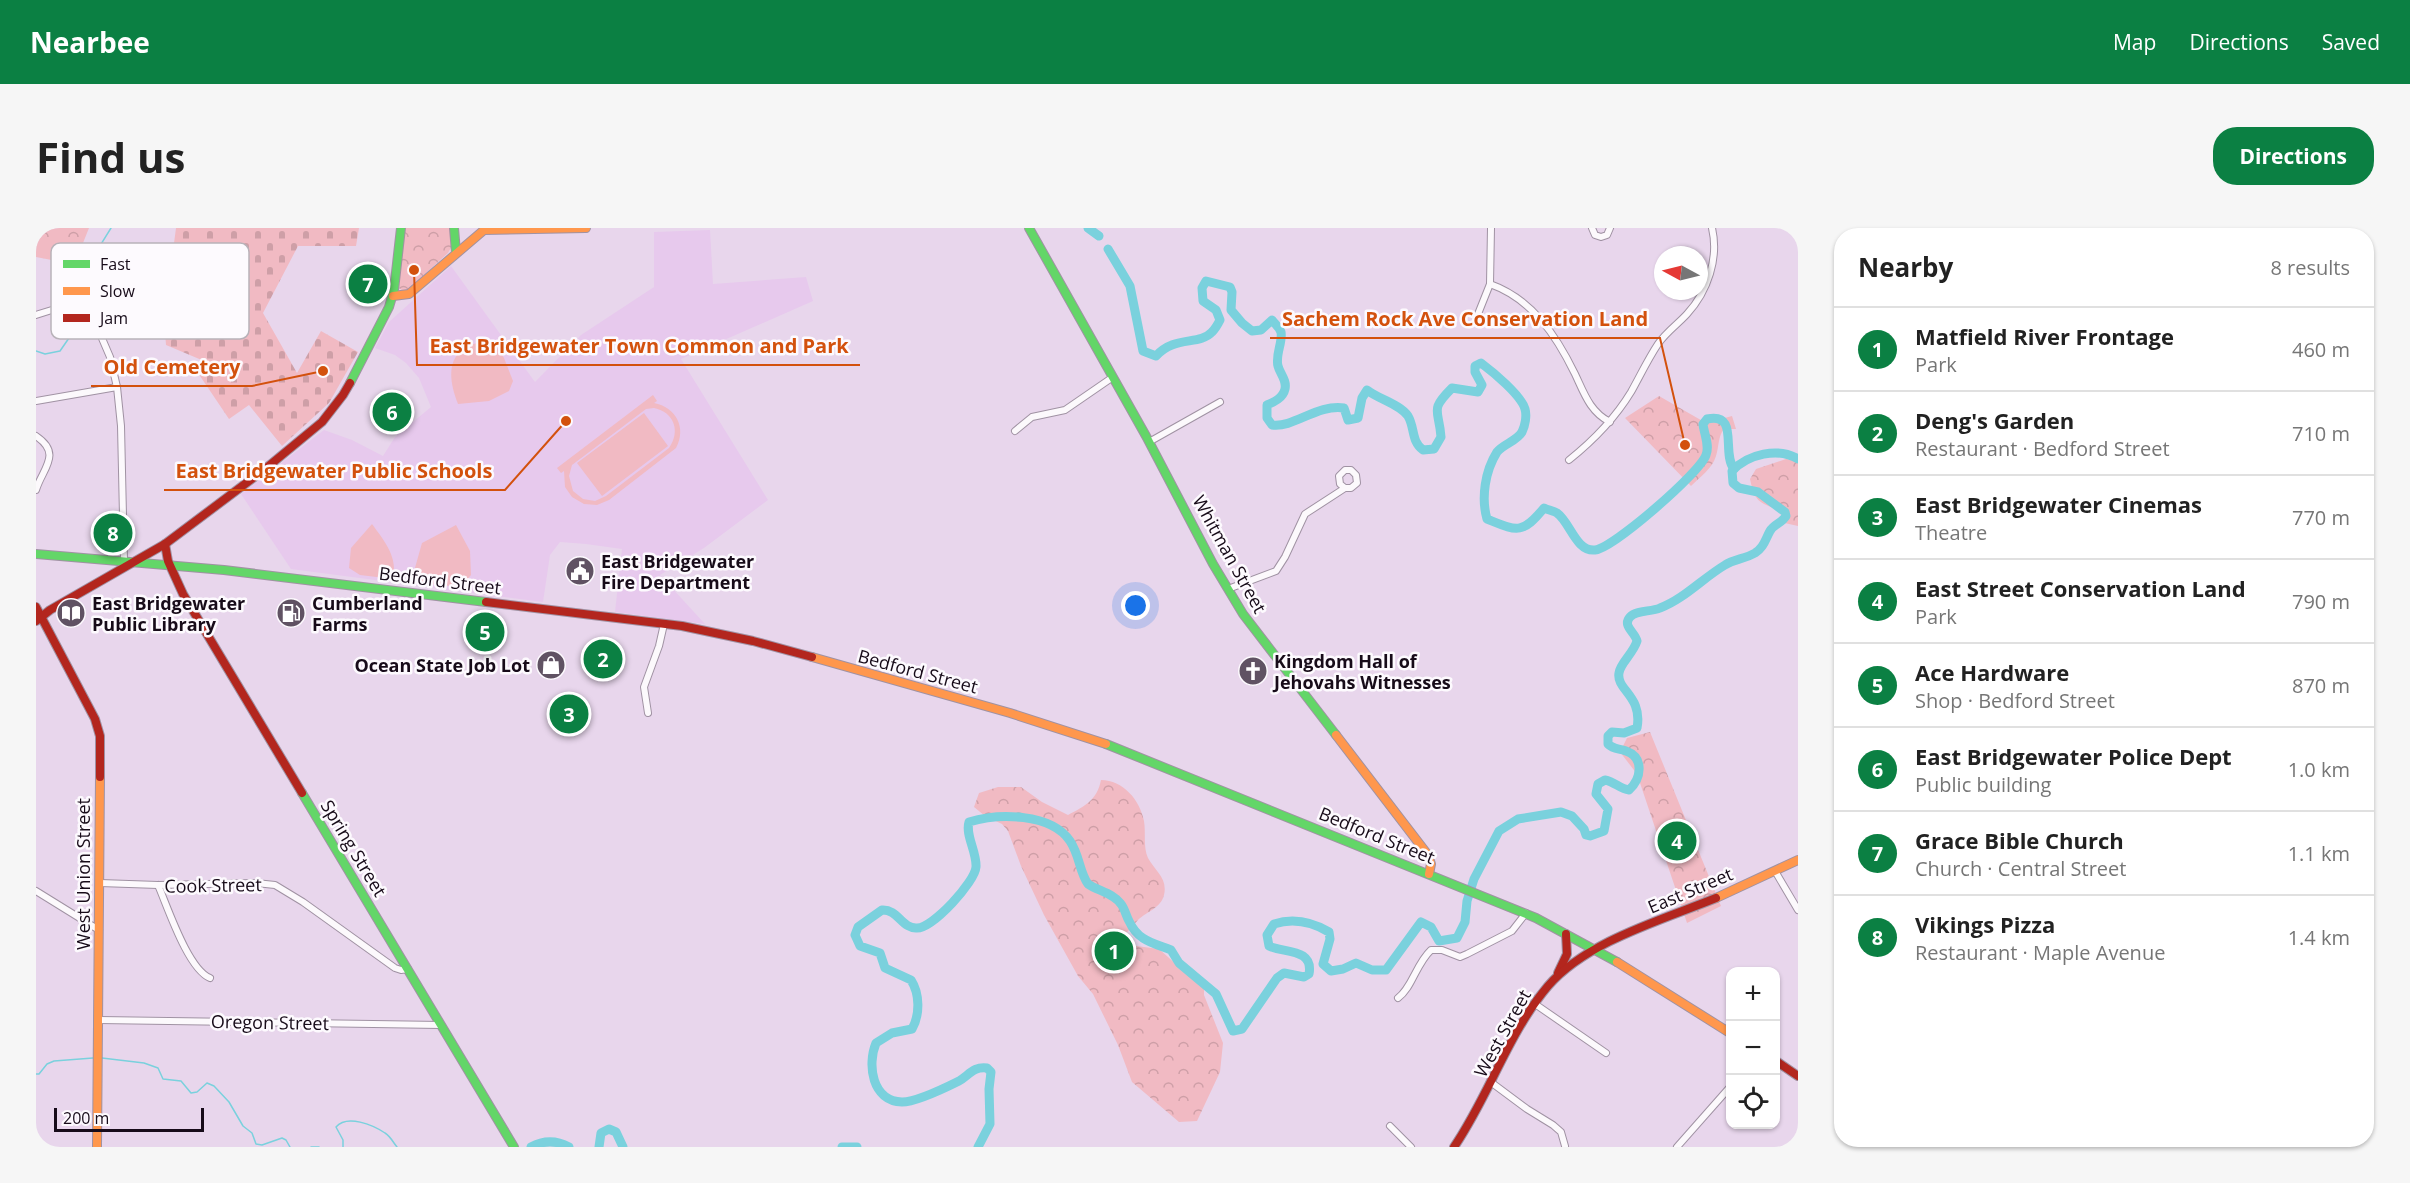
<!DOCTYPE html>
<meta charset="utf-8">
<style>
:root{--surface:#fff;--page:#f6f6f6;--text:#222;--muted:#767676;--line:#e0e0e0;--accent:#0b8043}
body{margin:0;font-family:"Open Sans",sans-serif;background:var(--page);color:var(--text)}
.controls{position:absolute;right:18px;bottom:18px;display:grid;overflow:hidden;border-radius:12px;box-shadow:0 2px 4px #0004}
.controls button{width:54px;height:54px;display:grid;place-items:center;padding:0;border:0;border-bottom:2px solid var(--line);background:var(--surface);color:var(--text);font:30px sans-serif}
.compass{position:absolute;left:1618px;top:18px;width:54px;height:54px;border-radius:50%;background:var(--surface);box-shadow:0 2px 4px #0004;rotate:277deg}
.scale{position:absolute;left:18px;bottom:15px;width:150px;box-sizing:border-box;padding-left:6px;border:3px solid #170b19;border-top:0;font-size:16px;line-height:21px;white-space:nowrap;color:#170b19;-webkit-text-stroke:4px #fdfafe;paint-order:stroke}
.you{position:absolute;left:1100px;top:378px;width:21px;height:21px;margin:-15px;border:4px solid #fff;border-radius:50%;background:#1a73e8;box-shadow:0 0 0 9px #1a73e833}
.badge{display:grid;place-items:center;width:39px;height:39px;border-radius:50%;background:var(--accent);color:#fff;font-size:20px;font-weight:700}
.pin{position:absolute;translate:-50% -50%;border:3px solid #fff;box-shadow:0 2px 6px #0006}
.list{margin:0;padding:0;list-style:none}
h2{display:flex;justify-content:space-between;align-items:center;height:78px;margin:0;padding:0 24px;font-size:26px}
h2 small{font-size:20px;font-weight:400;color:var(--muted)}
.list li{display:grid;grid-template-columns:39px 1fr auto;gap:18px;align-items:center;box-sizing:border-box;height:84px;padding:0 24px;border-top:2px solid var(--line)}
.list b{display:block;font-size:22px;white-space:nowrap}
.list p{margin:0;font-size:20px;white-space:nowrap;color:var(--muted)}
.list em{font-size:20px;font-style:normal;color:var(--muted)}
.icon{flex:none;width:33px;height:33px;fill:none;stroke:currentColor;stroke-width:2;stroke-linecap:round;stroke-linejoin:round}
.map{position:relative;flex:none;width:1762px;height:919px;overflow:hidden;border-radius:24px}
header{display:flex;align-items:center;gap:36px;box-sizing:border-box;height:84px;padding:0 30px;background:var(--accent);color:#fff}
header strong{font-size:28px}
nav{display:flex;gap:33px;margin-inline-start:auto;font-size:21px}
.intro{display:flex;align-items:center;justify-content:space-between;box-sizing:border-box;height:144px;padding:0 36px}
h1{margin:0;font-size:42px}
.button{padding:15px 27px;border-radius:24px;background:var(--accent);color:#fff;font-size:21px;font-weight:700}
main{display:flex;gap:36px;padding:0 36px}
aside{flex:1;background:var(--surface);border-radius:24px;box-shadow:0 2px 4px #0004}
.map>svg:first-child{display:block}
.built{fill:#e7c9ed}
.cemetery{fill:url(#cemetery-stones)}
.park{fill:url(#park-crowns)}
.pitch{fill:#f1bac3;fill-rule:evenodd}
.lines{fill:none;stroke-linecap:round;stroke-linejoin:round}
.stream{stroke:#7ad1dd;stroke-width:1.5}
.river{stroke:#7ad1dd;stroke-width:9}
.street-casing{stroke:#a092a3;stroke-width:8}
.fast-casing{stroke:#a092a3;stroke-width:10}
.slow-casing{stroke:#a092a3;stroke-width:10}
.jam-casing{stroke:#a092a3;stroke-width:10}
.street{stroke:#fcf9fc;stroke-width:6}
.fast{stroke:#63d668;stroke-width:8}
.slow{stroke:#ff974d;stroke-width:8}
.jam{stroke:#b3261e;stroke-width:8}
.labels{text-anchor:middle;dominant-baseline:central;stroke-width:5;stroke-linejoin:round;paint-order:stroke}
.street-label{font-size:18px;fill:#170b19;stroke:#fdfafe}
.poi-label{font-size:18px;font-weight:bold;fill:#170b19;stroke:#fdfafe;text-anchor:start}
.key{fill:#fdfafe;stroke:#b8b2b9;stroke-width:1.5}
.key-label{font-size:16px;fill:#170b19}
.leader{fill:none;stroke:#d3510d;stroke-width:2}
.callout-dot{fill:#d3510d;stroke:#fdfafe;stroke-width:2}
.callout-label{font-size:20px;text-anchor:middle;font-weight:bold;fill:#d3510d;stroke:#fdfafe;stroke-width:5;stroke-linejoin:round;paint-order:stroke}
</style>
<header>
<strong>Nearbee</strong>
<nav><a>Map</a><a>Directions</a><a>Saved</a></nav>
</header>
<div class="intro"><h1>Find us</h1><a class="button">Directions</a></div>
<main>
<div class="map">
<svg width="1762" height="919" viewBox="0 0 1762 919">
<defs>
<pattern id="cemetery-stones" width="16" height="16" patternUnits="userSpaceOnUse" patternTransform="scale(1.5)"><rect width="16" height="16" fill="#f1bac3"/><path d="M2 7V4a2 2 0 0 1 4 0v3zM10 15v-3a2 2 0 0 1 4 0v3z" fill="#ce9fa7"/></pattern>
<pattern id="park-crowns" width="20" height="18" patternUnits="userSpaceOnUse" patternTransform="scale(1.5)"><rect width="20" height="18" fill="#f1bac3"/><path d="M2 6a3 3 0 1 1 6 0M12 15a3 3 0 1 1 6 0" fill="none" stroke="#ce9fa7"/></pattern>
</defs>
<rect width="100%" height="100%" fill="#e8d6ec"/>
<polygon class="built" points="674,2 677,56 770,49 777,73 645,131 732,272 668,320 624,347 669,396 579,384 586,321 550,316 524,314 514,327 507,374 255,341 205,266 288,202 316,212 347,228 359,209 395,179 383,150 370,135 359,127 339,120 353,94 415,38 499,154 545,107 618,59 618,4"/>
<polygon class="cemetery" points="140,0 323,0 320,18 262,18 227,85 261,145 285,103 322,124 293,175 246,218 213,177 193,191 162,145 168,133 130,117 128,91"/>
<g class="park">
<polygon points="0,0 53,0 41,30 54,79 46,79 31,35 0,29"/>
<polygon points="367,0 415,0 416,18 412,25 369,64 361,59"/>
<path d="M1623,168l47,27 26,-7 4,13h-12c-6,7 -5,18 -8,27 -4,13 -16,21 -25,30l-66,-68z"/>
<path d="M1750,231l12,2v65l-18,-4 3,-6 -2,-5c-22,-9 -26,-8 -31,-32l6,-10z"/>
<polygon points="1614,504 1685,678 1651,695 1601,546 1584,524 1591,510"/>
<path d="M1065,552c22,0 39,20 43,41 2,12 -1,26 4,37 7,13 20,20 16,37 -3,13 -18,17 -26,25 -5,5 -9,11 -15,16l2,6 4,3 30,4 45,40v6l19,48 -3,29 -23,49 -18,1 -47,-40 -14,-37 -25,-51 -15,-18 -34,-61 -23,-49 -13,-35 -6,-7 -17,-8 -11,-9 5,-14 19,-6h23l21,15 26,13c17,-9 29,-15 33,-35z"/>
</g>
<g class="pitch">
<path d="M456,113l12,17 9,23 -4,10 -20,10 -31,3c-14,-35 -8,-61 34,-63z"/>
<path d="M617,167l4,6 -3,2c22,4 33,25 22,45l-67,52 -12,5 -13,-1 -12,-7 -7,-10 -1,-16 -3,2 -4,-5zM618,180c20,4 27,23 15,40l-63,48 -11,5 -12,-2 -10,-8 -4,-15 3,-11 74,-56z"/>
<polygon points="608,185 632,218 566,268 541,235"/>
<path d="M336,296c13,18 26,33 21,55l-33,-4 -11,-7 2,-20z"/>
<polygon points="420,297 434,323 435,347 425,359 375,354 386,315"/>
</g>
<g class="lines">
<g class="stream">
<polyline points="44,50 75,0"/>
<polyline points="0,123 9,126 24,123 33,110"/>
<polyline points="66,830 108,835 122,840 127,851 145,853 155,865 161,864 171,855 178,858 193,874 207,898 216,905 220,916 226,917 246,910 250,912 254,919"/>
<polyline points="0,846 3,846 11,836 18,833 57,830"/>
<polyline points="275,919 283,919"/>
<path d="M307,919v-7l-7,-13c11,-13 37,-2 49,6 5,3 8,9 12,14"/>
</g>
<g class="river">
<polyline points="1052,0 1063,8"/>
<path d="M1072,21l22,37 13,65 13,5c19,-21 43,-10 56,-24 3,-3 6,-8 8,-12l-4,-10 -13,-9 -1,-13 4,-7 24,6 2,5 -1,18 11,13 10,8 9,-1 11,-10c3,4 7,7 9,12 2,10 -6,23 -3,34 2,8 9,14 7,23 -2,9 -11,13 -18,16v13l5,7c22,3 45,-21 72,-17l4,12 10,-2 4,-20 5,-8c11,9 33,14 41,26 7,12 3,25 15,34l11,-1 7,-12c-2,-28 -12,-26 11,-49l26,4 4,-7 -7,-13v-6l6,-3c12,9 40,32 44,46 2,7 0,17 -3,23 -5,9 -19,12 -25,20 -12,19 -16,46 -10,67 30,12 35,16 57,-11 4,2 10,3 13,5 13,9 19,39 38,37 18,-2 105,-77 111,-95 4,-10 -2,-21 -3,-31l4,-5c33,-7 14,34 27,50"/>
<path d="M495,919c13,-7 25,-7 38,0"/>
<polyline points="563,919 565,905 573,901 580,904 587,919"/>
<polyline points="806,919 821,919"/>
<path d="M942,919l12,-23 -1,-35 2,-17 -4,-4c-13,-2 -18,7 -28,13 -14,7 -42,21 -57,21 -30,-1 -35,-37 -26,-59l16,-10 20,-4c8,-14 8,-35 -1,-49l-26,-12 -5,-15 -20,-7 -5,-11 3,-8 24,-17c16,-1 20,19 35,18 16,0 58,-46 59,-61 1,-15 -11,-32 -7,-45 30,-9 82,-9 101,19 10,15 9,30 18,43 10,7 25,9 33,20 4,5 5,12 8,17 9,20 24,22 42,29l8,13 37,31 17,37 9,-2 35,-51 7,-5 20,4 5,-3c5,-26 -26,-21 -40,-28l-2,-11 7,-11c19,-6 38,-2 55,8l1,7 -7,25 8,7 12,-2 13,-6 16,7h14l35,-48 10,5 8,14 18,-3 8,-16 2,-21 7,-22 25,-48 19,-12 43,-7 11,4 12,13 2,6 4,1 14,-5 4,-22 -12,-15 2,-10 7,-4c10,2 15,9 24,10 12,-11 16,-32 -3,-39 -7,-3 -12,-1 -18,-7v-8l4,-4 12,1 13,-5c6,-32 -21,-38 -18,-55 1,-10 14,-19 18,-32 -2,-9 -15,-15 -7,-24 6,-7 21,-5 30,-9 24,-9 43,-30 65,-43 9,-6 20,-6 30,-12 9,-6 10,-13 15,-22 4,-7 12,-8 16,-15l-1,-4 -27,-20 -19,-4 -6,-5 -1,-12c16,-17 46,-24 66,-12"/>
</g>
<g class="street-casing">
<g id="street">
<polyline points="1556,0 1559,7 1565,9 1571,7 1574,0"/>
<path d="M1454,56c42,15 66,51 85,90 9,19 15,38 35,48"/>
<polyline points="53,80 74,129 81,159 85,198 88,333"/>
<polyline points="1442,86 1454,56 1455,0"/>
<polyline points="0,87 19,81 128,79"/>
<polyline points="0,173 81,159"/>
<polyline points="979,203 996,189 1029,182 1077,149"/>
<path d="M0,208c27,18 6,33 0,54"/>
<polyline points="1113,214 1184,174"/>
<path d="M1533,232c25,-20 45,-40 62,-68 9,-16 17,-33 27,-48 8,-12 20,-20 29,-30 21,-23 32,-56 25,-86"/>
<polyline points="1192,361 1240,343 1249,329 1269,286 1309,260 1304,256 1303,248 1309,242 1315,242 1320,247 1321,255 1315,260 1309,260"/>
<polyline points="612,485 608,459 623,418 628,396"/>
<polyline points="1739,643 1762,682"/>
<polyline points="64,655 122,657 220,655 239,657 267,674 359,740 365,742 372,741"/>
<path d="M122,657c10,23 30,84 52,93"/>
<polyline points="0,663 63,702"/>
<path d="M1362,770c14,-10 18,-34 33,-48h11l18,7 7,-3 45,-23 14,-18"/>
<polyline points="1499,776 1570,825"/>
<polyline points="63,792 405,797"/>
<polyline points="1456,855 1491,881 1517,897 1525,904 1529,918"/>
<polyline points="1354,898 1375,919"/>
<polyline points="1641,919 1694,859"/>
</g>
</g>
<g class="fast-casing">
<g id="fast">
<polyline points="418,0 420,24"/>
<polyline points="993,0 1110,208 1177,336 1207,386 1300,507"/>
<polyline points="314,155 353,79 358,62 365,0"/>
<polyline points="0,326 188,342 450,374"/>
<polyline points="1070,516 1500,690 1581,734"/>
<polyline points="266,565 478,919"/>
</g>
</g>
<g class="slow-casing">
<g id="slow">
<polyline points="357,68 373,66 448,2 550,0"/>
<polyline points="776,429 974,485 1070,516"/>
<polyline points="1300,507 1392,627 1395,636 1393,646"/>
<polyline points="1680,670 1762,632"/>
<polyline points="1581,734 1694,805"/>
<polyline points="61,919 64,549"/>
</g>
</g>
<g class="jam-casing">
<g id="jam">
<polyline points="129,316 132,333 147,366 266,565"/>
<polyline points="450,374 646,398 717,413 776,429"/>
<polyline points="0,379 59,491 64,508 64,549"/>
<polyline points="0,393 14,382 129,316 229,241 286,194 307,167 314,155"/>
<polyline points="1522,745 1531,726 1530,706"/>
<polyline points="1740,833 1762,848"/>
<path d="M1418,919c35,-51 54,-114 94,-161 39,-45 114,-66 168,-88"/>
</g>
</g>
<use href="#street" class="street"/>
<use href="#fast" class="fast"/>
<use href="#slow" class="slow"/>
<use href="#jam" class="jam"/>
</g>
<defs>
<g id="civic-disc" transform="scale(1.5)"><circle r="9.5" fill="#605263" stroke="#fdfafe"/><path d="M-.6-6.5H3V-4.5H.6V-3L4-1V1h2V6H-6V1h2V-1L-.6-3ZM-1.2 2.5V6h2.4V2.5Z" fill="#fff"/></g>
<g id="library-disc" transform="scale(1.5)"><circle r="9.5" fill="#605263" stroke="#fdfafe"/><path d="M-6-4Q-3-5.5-.7-3.5V5Q-3 3-6 4ZM6-4Q3-5.5 .7-3.5V5Q3 3 6 4Z" fill="#fff"/></g>
<g id="fuel-disc" transform="scale(1.5)"><circle r="9.5" fill="#605263" stroke="#fdfafe"/><path d="M-5.5-6h7V0h2V4h1.3V-2.5L3-4.5l.8-.8L6-3V5H2.5V1h-1V6h-7ZM-4.2-4.7v3.2H.2V-4.7Z" fill="#fff"/></g>
<g id="shop-disc" transform="scale(1.5)"><circle r="9.5" fill="#605263" stroke="#fdfafe"/><path d="M-5-2.5h2.3a2.7 3.5 0 0 1 5.4 0H5L5.5 6h-11ZM-1.5-2.5h3a1.5 2.3 0 0 0-3 0Z" fill="#fff"/></g>
<g id="church-disc" transform="scale(1.5)"><circle r="9.5" fill="#605263" stroke="#fdfafe"/><path d="M-1.2-6h2.4v3.5h3.3v2.4h-3.3V6h-2.4V-.1h-3.3v-2.4h3.3Z" fill="#fff"/></g>
</defs>
<g fill-rule="evenodd">
<use href="#civic-disc" x="544" y="343"/>
<use href="#library-disc" x="35" y="385"/>
<use href="#fuel-disc" x="255" y="385"/>
<use href="#shop-disc" x="515" y="437"/>
<use href="#church-disc" x="1217" y="443"/>
</g>
<g class="labels">
<g class="street-label">
<text transform="translate(1194 326) rotate(61)">Whitman Street</text>
<text transform="translate(404 352) rotate(7)">Bedford Street</text>
<text transform="translate(882 443) rotate(15)">Bedford Street</text>
<text transform="translate(1341 607) rotate(22)">Bedford Street</text>
<text transform="translate(318 620) rotate(59)">Spring Street</text>
<text transform="translate(47 646) rotate(-90)">West Union Street</text>
<text transform="translate(177 657) rotate(-1)">Cook Street</text>
<text transform="translate(1654 662) rotate(-23)">East Street</text>
<text transform="translate(234 794) rotate(1)">Oregon Street</text>
<text transform="translate(1466 805) rotate(-61)">West Street</text>
</g>
<g class="poi-label">
<text x="565" y="333">East Bridgewater<tspan x="565" dy="21">Fire Department</tspan></text>
<text x="56" y="375">East Bridgewater<tspan x="56" dy="21">Public Library</tspan></text>
<text x="276" y="375">Cumberland<tspan x="276" dy="21">Farms</tspan></text>
<text x="1238" y="433">Kingdom Hall of<tspan x="1238" dy="21">Jehovahs Witnesses</tspan></text>
<text x="494" y="437" text-anchor="end">Ocean State Job Lot</text>
</g>
</g>
<rect x="15" y="15" width="198" height="96" rx="9" class="key"/>
<rect x="27" y="32" width="27" height="8" fill="#63d668"/>
<rect x="27" y="59" width="27" height="8" fill="#ff974d"/>
<rect x="27" y="86" width="27" height="8" fill="#b3261e"/>
<g class="key-label">
<text x="64" y="42">Fast</text>
<text x="64" y="69">Slow</text>
<text x="64" y="96">Jam</text>
</g>
<path class="leader" d="M1649 217L1624 110H1234M378 42L381 137H824M287 143L216 158H55M530 193L469 262H128"/>
<g class="callout-dot">
<circle cx="1649" cy="217" r="6"/>
<circle cx="378" cy="42" r="6"/>
<circle cx="287" cy="143" r="6"/>
<circle cx="530" cy="193" r="6"/>
</g>
<g class="callout-label">
<text x="1429" y="98">Sachem Rock Ave Conservation Land</text>
<text x="603" y="125">East Bridgewater Town Common and Park</text>
<text x="136" y="146">Old Cemetery</text>
<text x="298" y="250">East Bridgewater Public Schools</text>
</g>
</svg>
<div class="controls">
<button>+</button>
<button>−</button>
<button><svg class="icon" aria-label="locate" viewBox="0 0 24 24"><circle cx="12" cy="12" r="6"/><path d="M12 2v4M12 18v4M2 12h4M18 12h4"/></svg></button>
</div>
<svg class="compass" viewBox="-18 -18 36 36"><path d="M0-13l5 13h-10z" fill="#e53935"/><path d="M0 13l5-13h-10z" fill="#767676"/></svg>
<div class="scale">200 m</div>
<div class="you"></div>
<div class="pin badge" style="left:1078px;top:723px">1</div>
<div class="pin badge" style="left:567px;top:431px">2</div>
<div class="pin badge" style="left:533px;top:486px">3</div>
<div class="pin badge" style="left:1641px;top:613px">4</div>
<div class="pin badge" style="left:449px;top:404px">5</div>
<div class="pin badge" style="left:356px;top:184px">6</div>
<div class="pin badge" style="left:332px;top:56px">7</div>
<div class="pin badge" style="left:77px;top:305px">8</div>
</div>
<aside>
<h2>Nearby<small>8 results</small></h2>
<ul class="list">
<li><span class="badge">1</span><div><b>Matfield River Frontage</b><p>Park</p></div><em>460 m</em></li>
<li><span class="badge">2</span><div><b>Deng's Garden</b><p>Restaurant · Bedford Street</p></div><em>710 m</em></li>
<li><span class="badge">3</span><div><b>East Bridgewater Cinemas</b><p>Theatre</p></div><em>770 m</em></li>
<li><span class="badge">4</span><div><b>East Street Conservation Land</b><p>Park</p></div><em>790 m</em></li>
<li><span class="badge">5</span><div><b>Ace Hardware</b><p>Shop · Bedford Street</p></div><em>870 m</em></li>
<li><span class="badge">6</span><div><b>East Bridgewater Police Dept</b><p>Public building</p></div><em>1.0 km</em></li>
<li><span class="badge">7</span><div><b>Grace Bible Church</b><p>Church · Central Street</p></div><em>1.1 km</em></li>
<li><span class="badge">8</span><div><b>Vikings Pizza</b><p>Restaurant · Maple Avenue</p></div><em>1.4 km</em></li>
</ul>
</aside>
</main>
